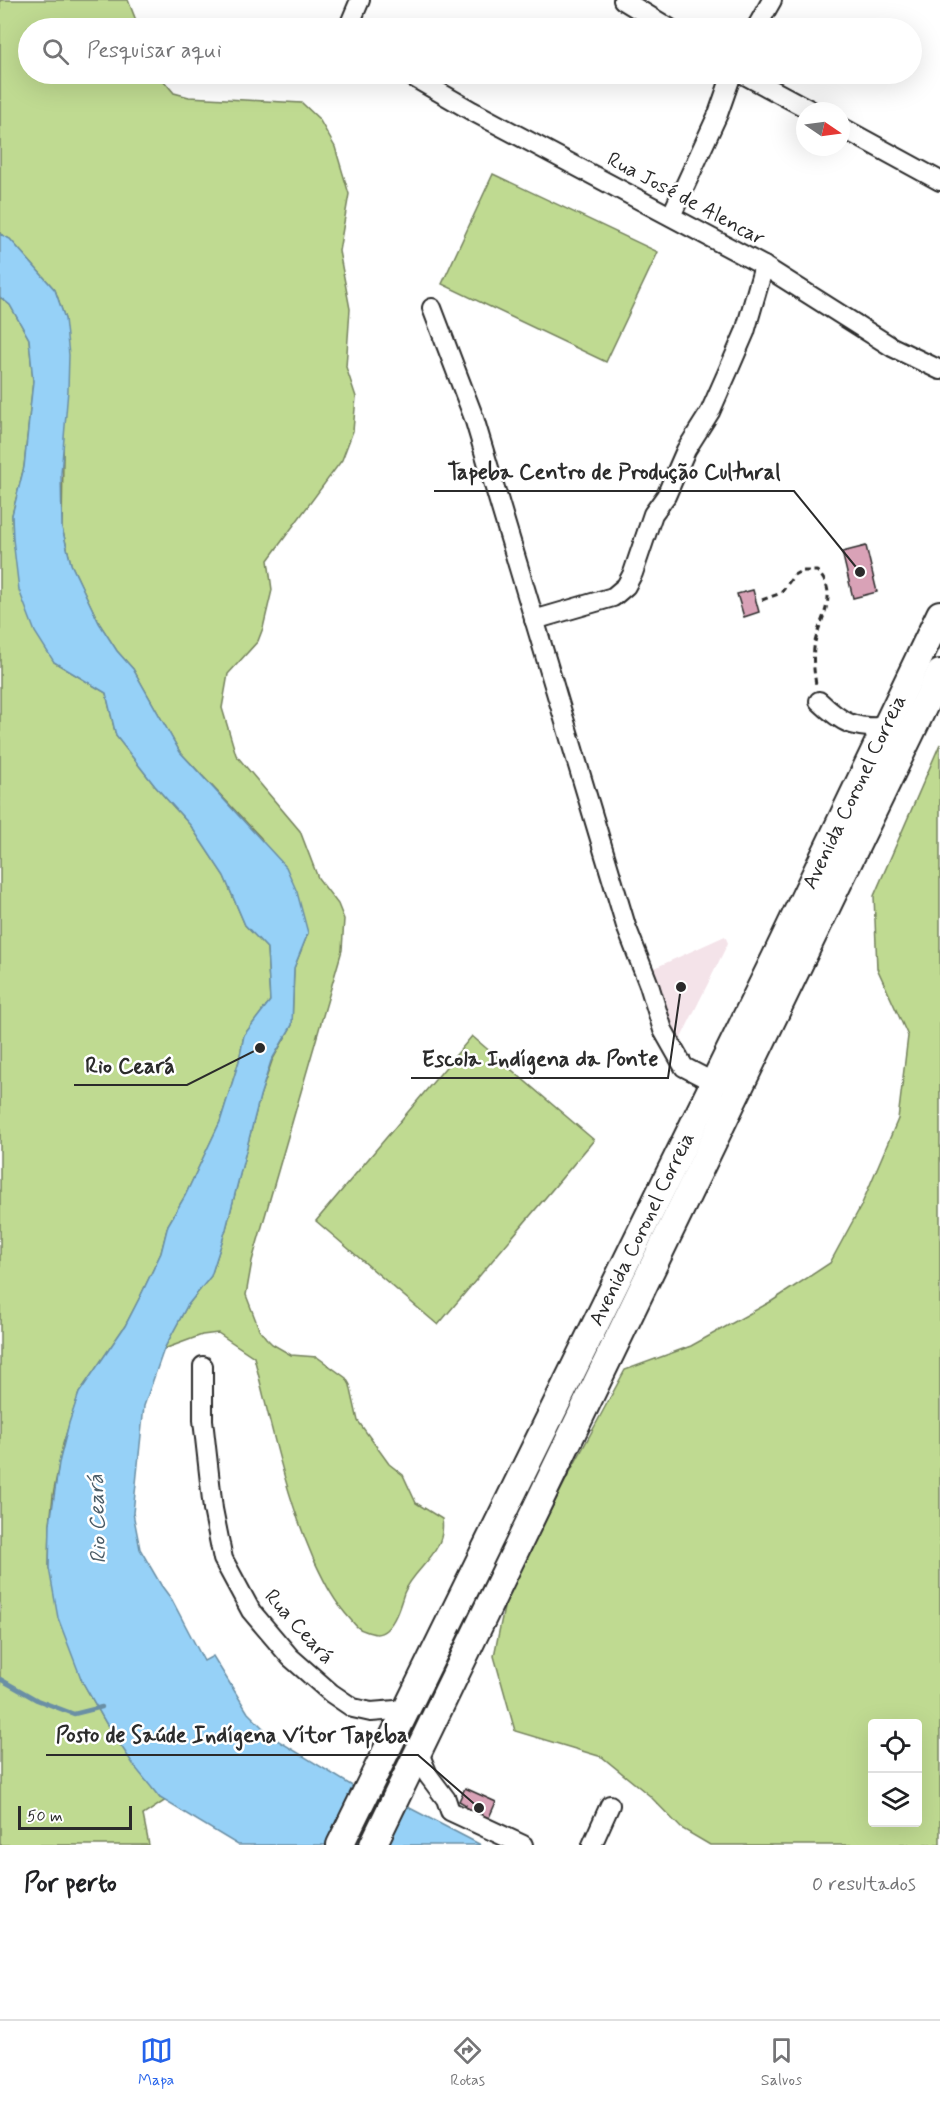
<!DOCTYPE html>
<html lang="pt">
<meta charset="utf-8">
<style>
:root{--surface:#fff;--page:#f2f2f2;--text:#202124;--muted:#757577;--line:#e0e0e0;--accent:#2563eb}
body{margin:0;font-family:Mynerve,sans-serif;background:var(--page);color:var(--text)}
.controls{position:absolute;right:18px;bottom:18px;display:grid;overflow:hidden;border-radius:6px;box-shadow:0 6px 24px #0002}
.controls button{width:54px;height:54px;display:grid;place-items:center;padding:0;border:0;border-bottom:2px solid var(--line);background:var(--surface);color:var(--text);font:30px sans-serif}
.compass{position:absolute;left:796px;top:102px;width:54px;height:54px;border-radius:50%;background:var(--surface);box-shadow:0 6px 24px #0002;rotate:103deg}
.scale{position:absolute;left:18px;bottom:15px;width:114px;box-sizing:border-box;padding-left:6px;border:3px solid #2b2b2b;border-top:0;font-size:16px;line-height:21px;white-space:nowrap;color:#2b2b2b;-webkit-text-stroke:4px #fff;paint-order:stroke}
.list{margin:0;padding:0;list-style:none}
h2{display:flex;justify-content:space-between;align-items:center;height:78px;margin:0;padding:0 24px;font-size:26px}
h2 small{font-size:20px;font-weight:400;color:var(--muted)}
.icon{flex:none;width:33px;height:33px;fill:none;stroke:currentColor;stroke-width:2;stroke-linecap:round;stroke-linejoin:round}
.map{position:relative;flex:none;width:940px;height:1845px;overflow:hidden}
.search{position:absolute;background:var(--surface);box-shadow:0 6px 24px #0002;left:18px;right:18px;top:18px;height:66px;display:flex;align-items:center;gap:15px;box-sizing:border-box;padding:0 21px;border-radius:33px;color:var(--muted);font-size:22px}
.sheet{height:174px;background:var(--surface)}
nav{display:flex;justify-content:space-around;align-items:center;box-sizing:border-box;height:84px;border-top:2px solid var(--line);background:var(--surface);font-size:16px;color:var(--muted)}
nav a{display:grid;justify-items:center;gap:3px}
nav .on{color:var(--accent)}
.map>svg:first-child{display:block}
.built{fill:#f4e3e9}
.green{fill:#bfda91;stroke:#75825e;stroke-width:1.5;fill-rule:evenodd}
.water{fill:#96d1f7;stroke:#6b8fa5;stroke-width:1.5}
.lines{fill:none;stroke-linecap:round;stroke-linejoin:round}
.stream{stroke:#6b8fa5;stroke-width:4.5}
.building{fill:#d9a2b7;stroke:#2b2b2b;stroke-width:1.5}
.minor-casing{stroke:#2b2b2b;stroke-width:22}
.highway-casing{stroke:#2b2b2b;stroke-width:30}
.path{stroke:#2b2b2b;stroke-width:3;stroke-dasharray:6 4.5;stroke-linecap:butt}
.minor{stroke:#fff;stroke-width:18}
.highway{stroke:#fff;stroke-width:26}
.labels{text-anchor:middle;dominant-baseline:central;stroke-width:5;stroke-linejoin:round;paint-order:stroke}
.street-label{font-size:21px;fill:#2b2b2b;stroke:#fff}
.water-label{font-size:22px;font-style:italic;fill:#4b5d68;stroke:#fff}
.leader{fill:none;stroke:#2b2b2b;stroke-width:2}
.callout-dot{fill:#2b2b2b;stroke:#fff;stroke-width:2}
.callout-label{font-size:22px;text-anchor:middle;font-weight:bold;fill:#2b2b2b;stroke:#fff;stroke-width:5;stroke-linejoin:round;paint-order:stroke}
</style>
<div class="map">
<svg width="940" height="1845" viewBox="0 0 940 1845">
<rect width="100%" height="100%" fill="#fff"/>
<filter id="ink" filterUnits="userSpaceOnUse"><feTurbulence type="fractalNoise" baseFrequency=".0167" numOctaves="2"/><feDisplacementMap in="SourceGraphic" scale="12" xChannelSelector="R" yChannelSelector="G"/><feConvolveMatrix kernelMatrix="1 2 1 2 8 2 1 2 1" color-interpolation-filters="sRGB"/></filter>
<g filter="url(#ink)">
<polygon class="built" points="725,936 728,943 677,1046 648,971"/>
<g class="green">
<path d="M0,0h128l11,28h-111v46h130l16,19 15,4 113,6 17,16 16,28 14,47 -10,57 11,58 -4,58 10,30 -3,34 -11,29 -74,100 4,30 -9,38 -5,13 -30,33 -6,34 14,47 64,76 18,47 20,26 6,15 -2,31 -90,311 -6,34 13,34 7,9 6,6 19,11 26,2 29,21 4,7 8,36 31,43 14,11 13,28 26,16c5,35 -27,47 -38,74 -4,12 -8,28 -18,37 -7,6 -13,4 -21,1 -7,-2 -10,-6 -14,-11 -18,-19 -27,-39 -38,-62 -28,-65 -42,-134 -59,-201l-36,-24 -16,2 -38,14 23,-43 24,-30 15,-47 34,-133 12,-35 20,-36 2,-57 14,-35 -47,-95 -81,-86 -47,-83 -16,-18 -18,-28 -28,-59 -9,-36 3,-209 -10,-29 -45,-51 -10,-5z"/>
<polygon points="493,174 658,252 606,362 442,284"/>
<polygon points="0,297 10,305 29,339 33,381 24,467 12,515 13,539 54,662 106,693 116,736 155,786 191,826 224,876 245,925 267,948 270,1001 244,1035 239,1061 220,1122 185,1196 168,1225 161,1253 140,1297 125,1326 79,1393 63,1444 53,1495 50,1524 49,1568 82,1681 106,1723 136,1767 160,1798 166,1800 143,1815 149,1845 0,1845"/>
<path d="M940,744v1101h-230l-29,-17 -31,-32 -48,-39 -87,-26 -21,-75 12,-58 64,-126 55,-102 66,-24 81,-45 58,-38 31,-57 37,-87 10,-83 -31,-68 -3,-72zM872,1724h46v98h-46z"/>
<polygon points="472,1036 594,1140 438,1325 316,1221"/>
</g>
<polygon class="water" points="0,234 10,239 55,290 65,319 69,355 68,390 61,474 62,528 71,564 99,623 117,651 133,669 180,752 286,867 297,892 308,933 294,968 292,1025 271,1061 260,1096 226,1229 211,1276 187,1306 164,1349 144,1406 133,1513 140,1549 161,1585 172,1600 204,1661 213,1656 248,1713 272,1737 354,1787 404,1805 481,1845 238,1845 160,1798 135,1767 106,1723 82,1681 58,1618 49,1568 50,1524 59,1463 69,1423 79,1393 125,1326 140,1297 161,1253 168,1225 185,1196 220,1122 239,1061 244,1035 270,1001 267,948 245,925 224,876 191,826 155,786 116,736 106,693 54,662 35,632 19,590 13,539 12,515 24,467 33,381 29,339 10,305 0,297"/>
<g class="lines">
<polyline class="stream" points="0,1679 37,1700 74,1714 102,1707"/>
</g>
<g class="building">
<polygon points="866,546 877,592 853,598 842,552"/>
<polygon points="753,590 759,612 744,617 737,594"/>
<polygon points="465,1788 496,1802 487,1822 463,1812 466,1805 459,1801"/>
</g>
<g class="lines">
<g class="minor-casing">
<g id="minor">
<polyline points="623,0 669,28"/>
<polyline points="348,28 360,0"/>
<polyline points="756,28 772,0"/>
<polyline points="408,74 472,111 764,266 892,347 940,370"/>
<polyline points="743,74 812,111"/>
<polyline points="841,127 940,181"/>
<polyline points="671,216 718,114 732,74"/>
<polyline points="432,308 474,418 626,926 649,985 663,1030 684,1067 713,1082"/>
<polyline points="534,620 613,597 626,586 633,573 653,514 666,496 686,450 710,412 729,369 745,332 764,266"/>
<path d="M819,701c23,22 34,28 67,26"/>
<polyline points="203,1366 203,1420 213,1509 223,1559 251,1611 290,1657 331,1693 353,1708 371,1712 408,1709"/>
<polyline points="418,1750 428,1775 446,1799 450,1811 523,1845"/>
<polyline points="592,1845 610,1805"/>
</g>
</g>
<g class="highway-casing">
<g id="highway">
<path id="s1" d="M340,1845l435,-887 165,-344"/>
<polyline points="373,1845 940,673"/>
</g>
</g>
<path class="path" d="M762,600l19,-7 13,-18 7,-4h16c23,23 4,44 -2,71 -3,14 -1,29 1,43"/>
<use href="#minor" class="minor"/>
<use href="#highway" class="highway"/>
</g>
</g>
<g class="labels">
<g class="street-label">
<text transform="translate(686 199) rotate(28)">Rua José de Alencar</text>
<text stroke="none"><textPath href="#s1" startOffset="1172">Avenida Coronel Correia</textPath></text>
<text stroke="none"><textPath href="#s1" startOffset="686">Avenida Coronel Correia</textPath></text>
<text transform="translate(299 1627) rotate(48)">Rua Ceará</text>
</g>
<g class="water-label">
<text transform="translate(98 1519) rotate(-92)">Rio Ceará</text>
</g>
</g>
<path class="leader" d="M860 572L794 491H434M681 987L668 1078H411M260 1048L187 1085H74M479 1808L418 1755H46"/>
<g class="callout-dot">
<circle cx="860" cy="572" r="6"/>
<circle cx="681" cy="987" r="6"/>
<circle cx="260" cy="1048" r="6"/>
<circle cx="479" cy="1808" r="6"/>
</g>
<g class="callout-label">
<text x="614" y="479">Tapeba Centro de Produção Cultural</text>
<text x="540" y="1066">Escola Indígena da Ponte</text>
<text x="130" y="1073">Rio Ceará</text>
<text x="232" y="1742">Posto de Saúde Indígena Vítor Tapeba</text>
</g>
</svg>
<div class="controls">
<button><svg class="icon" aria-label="locate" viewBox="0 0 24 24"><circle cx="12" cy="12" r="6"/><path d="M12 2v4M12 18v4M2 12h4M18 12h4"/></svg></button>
<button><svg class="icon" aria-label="layers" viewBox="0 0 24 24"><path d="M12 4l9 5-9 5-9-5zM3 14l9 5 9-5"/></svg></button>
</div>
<svg class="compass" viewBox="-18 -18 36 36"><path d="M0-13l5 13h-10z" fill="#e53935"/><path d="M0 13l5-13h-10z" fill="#757577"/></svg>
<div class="scale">50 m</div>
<div class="search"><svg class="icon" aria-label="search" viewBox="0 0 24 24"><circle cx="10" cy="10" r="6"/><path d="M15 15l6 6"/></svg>Pesquisar aqui</div>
</div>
<section class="sheet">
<h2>Por perto<small>0 resultados</small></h2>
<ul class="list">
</ul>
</section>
<nav>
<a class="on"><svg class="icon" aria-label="map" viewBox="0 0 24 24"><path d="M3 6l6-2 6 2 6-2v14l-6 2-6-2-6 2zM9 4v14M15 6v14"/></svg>Mapa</a>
<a><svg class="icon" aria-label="directions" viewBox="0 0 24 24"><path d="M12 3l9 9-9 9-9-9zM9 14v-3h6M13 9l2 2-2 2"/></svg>Rotas</a>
<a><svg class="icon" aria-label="saved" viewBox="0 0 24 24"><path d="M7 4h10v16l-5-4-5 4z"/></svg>Salvos</a>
</nav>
